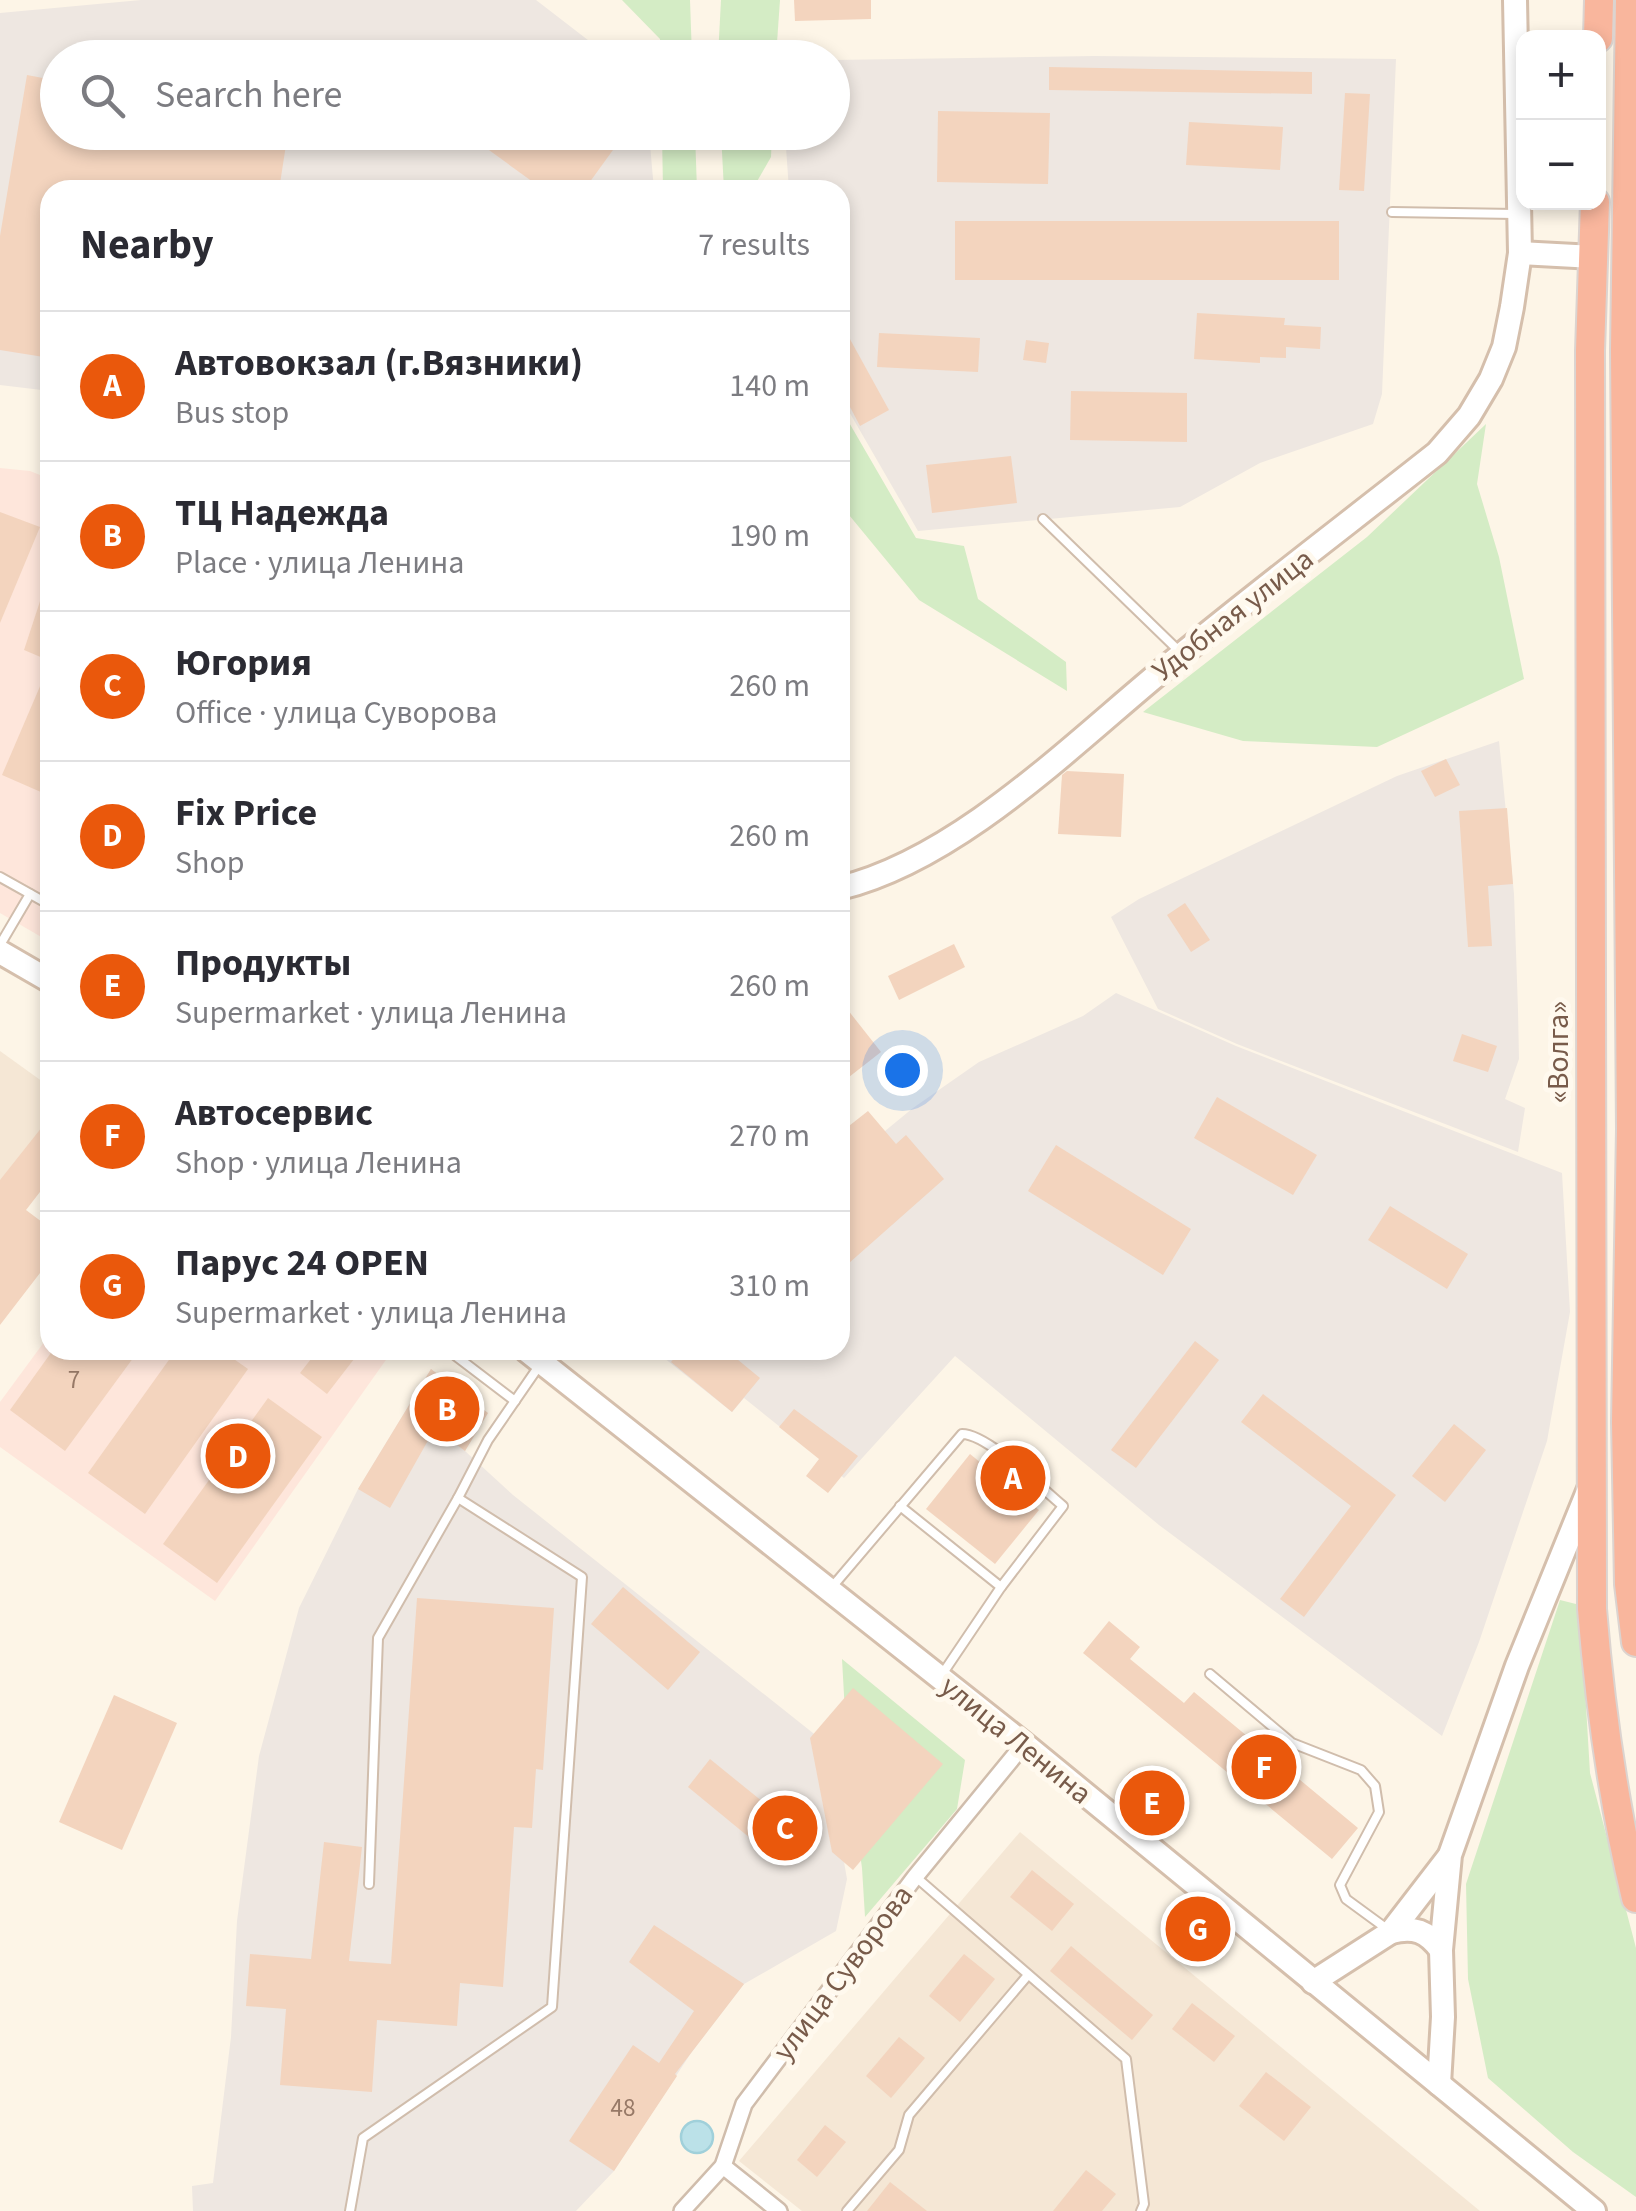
<!DOCTYPE html>
<meta charset="utf-8">
<style>
:root{--surface:#fff;--page:#f2f2f3;--text:#2b2b33;--muted:#7c7c81;--line:#e1e1e2;--accent:#ea580c}
body{margin:0;font-family:"Source Sans 3",sans-serif;background:var(--page);color:var(--text)}
.controls{position:absolute;right:30px;top:30px;display:grid;overflow:hidden;border-radius:20px;box-shadow:0 5px 15px #0003}
.controls button{width:90px;height:90px;display:grid;place-items:center;padding:0;border:0;border-bottom:2px solid var(--line);background:var(--surface);color:var(--text);font:50px sans-serif}
.you{position:absolute;left:902px;top:1070px;width:35px;height:35px;margin:-25px;border:8px solid #fff;border-radius:50%;background:#1a73e8;box-shadow:0 0 0 15px #1a73e833}
.badge{display:grid;place-items:center;width:65px;height:65px;border-radius:50%;background:var(--accent);color:#fff;font-size:32px;font-weight:700}
.pin{position:absolute;translate:-50% -50%;border:5px solid #fff;box-shadow:0 2px 10px #0006}
.list{margin:0;padding:0;list-style:none}
h2{display:flex;justify-content:space-between;align-items:center;height:130px;margin:0;padding:0 40px;font-size:42px}
h2 small{font-size:32px;font-weight:400;color:var(--muted)}
.list li{display:grid;grid-template-columns:65px 1fr auto;gap:30px;align-items:center;box-sizing:border-box;height:150px;padding:0 40px;border-top:2px solid var(--line)}
.list b{display:block;font-size:38px;white-space:nowrap}
.list p{margin:0;font-size:32px;white-space:nowrap;color:var(--muted)}
.list em{font-size:32px;font-style:normal;color:var(--muted)}
.icon{flex:none;width:55px;height:55px;fill:none;stroke:currentColor;stroke-width:2;stroke-linecap:round;stroke-linejoin:round}
.map{position:relative;flex:none;width:1636px;height:2211px;overflow:hidden}
.search{position:absolute;background:var(--surface);box-shadow:0 5px 15px #0003;left:40px;top:40px;width:810px;height:110px;display:flex;align-items:center;gap:25px;box-sizing:border-box;padding:0 35px;border-radius:55px;color:var(--muted);font-size:38px}
.panel{position:absolute;background:var(--surface);box-shadow:0 5px 15px #0003;left:40px;top:180px;width:810px;height:1180px;border-radius:30px}
.map>svg:first-child{display:block}
.residential{fill:#f5e7d5}
.commercial{fill:#fee6db}
.industrial{fill:#eee7e1}
.green{fill:#d4ecc5}
.water{fill:#bbe1e8;stroke:#a0d0da;stroke-width:2.5}
.building{fill:#f3d4be}
.lines{fill:none;stroke-linecap:round;stroke-linejoin:round}
.lane-casing{stroke:#d0bdac;stroke-width:12}
.street-casing{stroke:#d0bdac;stroke-width:20}
.secondary-casing{stroke:#d5bfac;stroke-width:28}
.highway-casing{stroke:#dcd4d0;stroke-width:32}
.lane{stroke:#fff;stroke-width:8}
.street{stroke:#fff;stroke-width:15}
.secondary{stroke:#fff;stroke-width:22}
.highway{stroke:#f9b69d;stroke-width:28}
.labels{text-anchor:middle;dominant-baseline:central;stroke-width:10;stroke-linejoin:round;paint-order:stroke}
.number-label{font-size:25px;fill:#977967}
.street-label{font-size:30px;fill:#785b4a;stroke:#fff9ee}
</style>
<div class="map">
<svg width="1636" height="2211" viewBox="0 0 1636 2211">
<rect width="100%" height="100%" fill="#fdf5e7"/>
<g class="residential">
<polygon points="0,1051 50,1087 50,1175 0,1195"/>
<polygon points="1020,1832 1480,2211 802,2211 739,2161"/>
</g>
<g class="commercial">
<polygon points="0,468 30,471 50,479 50,942 0,913"/>
<polygon points="50,1334 50,1350 393,1350 215,1601 0,1447 0,1402"/>
</g>
<g class="industrial">
<polygon points="141,0 536,0 610,57 58,58 58,132 649,133 654,190 50,190 50,391 0,385 0,13"/>
<polygon points="1094,56 1396,59 1382,394 1373,424 1260,463 1180,507 918,531 840,396 840,190 789,190 785,133 832,132 833,60"/>
<polygon points="1499,741 1514,894 1518,1010 1519,1059 1505,1099 1525,1108 1518,1152 1237,1044 1158,1009 1111,917 1139,899 1397,776"/>
<polygon points="1116,993 1236,1046 1562,1173 1570,1312 1547,1441 1479,1642 1442,1736 1159,1525 955,1356 844,1478 744,1398 732,1412 654,1350 840,1350 840,1168 913,1108 979,1062 1083,1016"/>
<polygon points="431,1369 488,1413 465,1451 513,1495 823,1741 847,1879 836,1931 744,1984 691,2053 614,2171 576,2211 193,2211 192,2186 213,2183 231,2037 237,1921 259,1756 299,1608 358,1489"/>
</g>
<g class="green">
<polygon points="622,0 690,0 692,57 660,57 660,39"/>
<polygon points="721,0 780,0 776,57 718,57"/>
<polygon points="662,133 695,133 697,190 663,190"/>
<polygon points="721,133 772,133 771,157 752,190 724,190"/>
<polygon points="840,407 916,538 964,546 978,599 1066,662 1067,691 919,600 840,504"/>
<polygon points="1486,424 1477,484 1499,557 1524,679 1377,747 1243,741 1143,712 1367,537"/>
<polygon points="1560,1600 1580,1605 1590,1773 1636,1948 1636,2197 1573,2152 1488,2078 1468,1979 1466,1884"/>
<polygon points="842,1659 965,1760 957,1809 865,1917 862,1868 848,1767"/>
</g>
<circle class="water" cx="697" cy="2137" r="16"/>
<g class="building">
<polygon points="794,0 871,0 871,19 795,21"/>
<polygon points="1049,67 1312,72 1312,94 1049,90"/>
<polygon points="27,75 58,81 58,132 288,132 279,190 50,190 50,358 0,350 0,236"/>
<polygon points="1345,93 1370,94 1364,191 1339,190"/>
<polygon points="938,111 1050,113 1048,184 937,182"/>
<polygon points="1189,122 1283,127 1280,170 1186,165"/>
<polygon points="464,132 626,132 584,190 544,190"/>
<rect x="955" y="221" width="384" height="59"/>
<polygon points="1197,313 1285,318 1284,325 1321,327 1320,349 1286,347 1286,358 1260,357 1260,363 1194,359"/>
<polygon points="840,321 889,410 860,426 840,388"/>
<polygon points="879,333 980,338 978,372 877,367"/>
<polygon points="1026,340 1049,343 1046,363 1023,360"/>
<polygon points="1071,391 1187,393 1187,442 1070,440"/>
<polygon points="1011,456 1017,503 932,513 926,465"/>
<polygon points="0,512 40,527 0,623"/>
<polygon points="47,580 50,581 50,661 24,650"/>
<polygon points="50,663 50,796 2,775"/>
<polygon points="1446,759 1460,785 1435,797 1421,771"/>
<polygon points="1067,771 1124,774 1121,837 1058,834 1062,775"/>
<polygon points="1507,808 1513,884 1488,886 1492,946 1468,947 1459,811"/>
<polygon points="1185,903 1210,940 1191,952 1167,915"/>
<polygon points="954,944 965,967 899,1000 888,976"/>
<polygon points="840,1000 881,1052 840,1084"/>
<polygon points="1462,1034 1497,1046 1488,1072 1453,1061"/>
<polygon points="1217,1097 1317,1155 1293,1195 1194,1138"/>
<polygon points="868,1111 896,1144 906,1135 944,1179 840,1271 840,1133"/>
<polygon points="50,1117 50,1179 26,1210 50,1228 50,1260 0,1325 0,1180"/>
<polygon points="1056,1145 1191,1229 1163,1275 1028,1191"/>
<polygon points="1390,1206 1468,1254 1447,1289 1368,1240"/>
<polygon points="1195,1341 1219,1360 1136,1468 1111,1450"/>
<polygon points="53,1350 139,1350 65,1451 10,1410"/>
<polygon points="176,1350 221,1350 248,1369 145,1514 88,1473"/>
<polygon points="318,1350 361,1350 327,1394 300,1373"/>
<polygon points="681,1350 726,1350 760,1378 732,1412 671,1362"/>
<polygon points="431,1369 488,1413 465,1451 435,1428 390,1508 358,1489"/>
<polygon points="1263,1394 1396,1495 1304,1617 1280,1599 1351,1506 1241,1422"/>
<polygon points="268,1398 322,1437 217,1583 163,1544"/>
<polygon points="794,1409 858,1456 828,1493 806,1476 819,1459 779,1427"/>
<polygon points="1454,1424 1486,1450 1445,1502 1412,1476"/>
<polygon points="970,1454 1039,1510 995,1564 926,1509"/>
<polygon points="623,1587 700,1652 668,1690 591,1624"/>
<polygon points="417,1598 554,1608 543,1770 536,1769 532,1828 514,1827 503,1987 460,1983 457,2026 377,2020 372,2092 280,2085 286,2009 246,2006 250,1954 311,1959 324,1842 362,1847 349,1961 391,1964"/>
<polygon points="1109,1621 1140,1647 1130,1659 1184,1703 1194,1692 1358,1828 1332,1859 1083,1653"/>
<polygon points="853,1688 943,1764 853,1870 832,1852 810,1738"/>
<polygon points="114,1695 177,1723 122,1850 59,1822"/>
<polygon points="710,1759 795,1828 772,1856 688,1787"/>
<polygon points="1130,1771 1161,1797 1152,1809 1120,1783"/>
<polygon points="1032,1870 1074,1904 1052,1931 1010,1897"/>
<polygon points="654,1925 744,1984 675,2074 677,2076 614,2171 569,2141 633,2045 659,2063 694,2011 629,1962"/>
<polygon points="1071,1946 1153,2015 1132,2040 1050,1971"/>
<polygon points="964,1954 995,1979 960,2022 929,1996"/>
<polygon points="1192,2003 1235,2036 1214,2062 1172,2029"/>
<polygon points="899,2037 925,2058 891,2098 866,2076"/>
<polygon points="1266,2072 1311,2107 1284,2141 1239,2106"/>
<polygon points="825,2125 846,2142 817,2177 797,2160"/>
<polygon points="1086,2170 1116,2194 1102,2211 1053,2211"/>
<polygon points="890,2182 927,2211 867,2211"/>
</g>
<g class="lines">
<g class="lane-casing">
<g id="lane">
<polyline points="1392,212 1515,214"/>
<polyline points="1043,519 1180,652"/>
<polyline points="0,877 50,905"/>
<polyline points="0,945 30,894"/>
<polyline points="448,1350 515,1401"/>
<polyline points="900,1506 1001,1587"/>
<path d="M832,1587l130,-153c26,0 79,54 101,72l-62,81 -60,89"/>
<polyline points="1210,1674 1292,1743 1361,1770 1375,1786 1379,1812 1340,1885 1346,1899 1387,1929"/>
<polyline points="917,1878 1126,2059 1144,2204 1141,2211"/>
<polyline points="369,1884 378,1638 458,1498"/>
<polyline points="350,2211 363,2138 552,2007 582,1577 458,1498 488,1440 539,1366"/>
<polyline points="847,2211 899,2150 909,2115 1028,1975"/>
</g>
</g>
<g class="street-casing">
<g id="street">
<polyline points="723,2166 779,2211"/>
<polyline points="682,2211 723,2166 744,2104 915,1877 1024,1744"/>
</g>
</g>
<g class="secondary-casing">
<g id="secondary">
<polyline points="1520,253 1594,257"/>
<path d="M840,888c124,-30 242,-154 341,-233 84,-69 170,-134 256,-202l32,-37 22,-37 13,-32 8,-40 8,-54 -5,-253"/>
<polyline points="0,952 50,981"/>
<polyline points="526,1350 1024,1744 1594,2211"/>
<path d="M1391,1932c23,-6 36,-1 50,18"/>
<polyline points="1313,1982 1391,1932 1448,1858"/>
<polyline points="1439,2084 1443,2017 1441,1950 1450,1855 1517,1666 1589,1489"/>
</g>
</g>
<g class="highway-casing">
<g id="highway">
<polyline points="1630,0 1625,350 1631,1129 1626,1422 1629,1584 1636,1642"/>
<polyline points="1598,38 1599,0"/>
<path d="M1595,202l-5,149 2,1258c8,98 21,193 44,289"/>
</g>
</g>
<use href="#lane" class="lane"/>
<use href="#street" class="street"/>
<use href="#secondary" class="secondary"/>
<use href="#highway" class="highway"/>
</g>
<g class="labels">
<g class="number-label">
<text x="74" y="1380">7</text>
<text x="623" y="2108">48</text>
</g>
<g class="street-label">
<text transform="translate(1233 615) rotate(-38)">Удобная улица</text>
<text transform="translate(1558 1052) rotate(-90)">«Волга»</text>
<text transform="translate(1016 1740) rotate(39)">улица Ленина</text>
<text transform="translate(843 1973) rotate(-53)">улица Суворова</text>
</g>
</g>
</svg>
<div class="controls">
<button>+</button>
<button>−</button>
</div>
<div class="you"></div>
<div class="pin badge" style="left:1013px;top:1478px">A</div>
<div class="pin badge" style="left:447px;top:1409px">B</div>
<div class="pin badge" style="left:785px;top:1828px">C</div>
<div class="pin badge" style="left:238px;top:1456px">D</div>
<div class="pin badge" style="left:1152px;top:1803px">E</div>
<div class="pin badge" style="left:1264px;top:1767px">F</div>
<div class="pin badge" style="left:1198px;top:1929px">G</div>
<div class="search"><svg class="icon" aria-label="search" viewBox="0 0 24 24"><circle cx="10" cy="10" r="6"/><path d="M15 15l6 6"/></svg>Search here</div>
<section class="panel">
<h2>Nearby<small>7 results</small></h2>
<ul class="list">
<li><span class="badge">A</span><div><b>Автовокзал (г.Вязники)</b><p>Bus stop</p></div><em>140 m</em></li>
<li><span class="badge">B</span><div><b>ТЦ Надежда</b><p>Place · улица Ленина</p></div><em>190 m</em></li>
<li><span class="badge">C</span><div><b>Югория</b><p>Office · улица Суворова</p></div><em>260 m</em></li>
<li><span class="badge">D</span><div><b>Fix Price</b><p>Shop</p></div><em>260 m</em></li>
<li><span class="badge">E</span><div><b>Продукты</b><p>Supermarket · улица Ленина</p></div><em>260 m</em></li>
<li><span class="badge">F</span><div><b>Автосервис</b><p>Shop · улица Ленина</p></div><em>270 m</em></li>
<li><span class="badge">G</span><div><b>Парус 24 OPEN</b><p>Supermarket · улица Ленина</p></div><em>310 m</em></li>
</ul>
</section>
</div>
